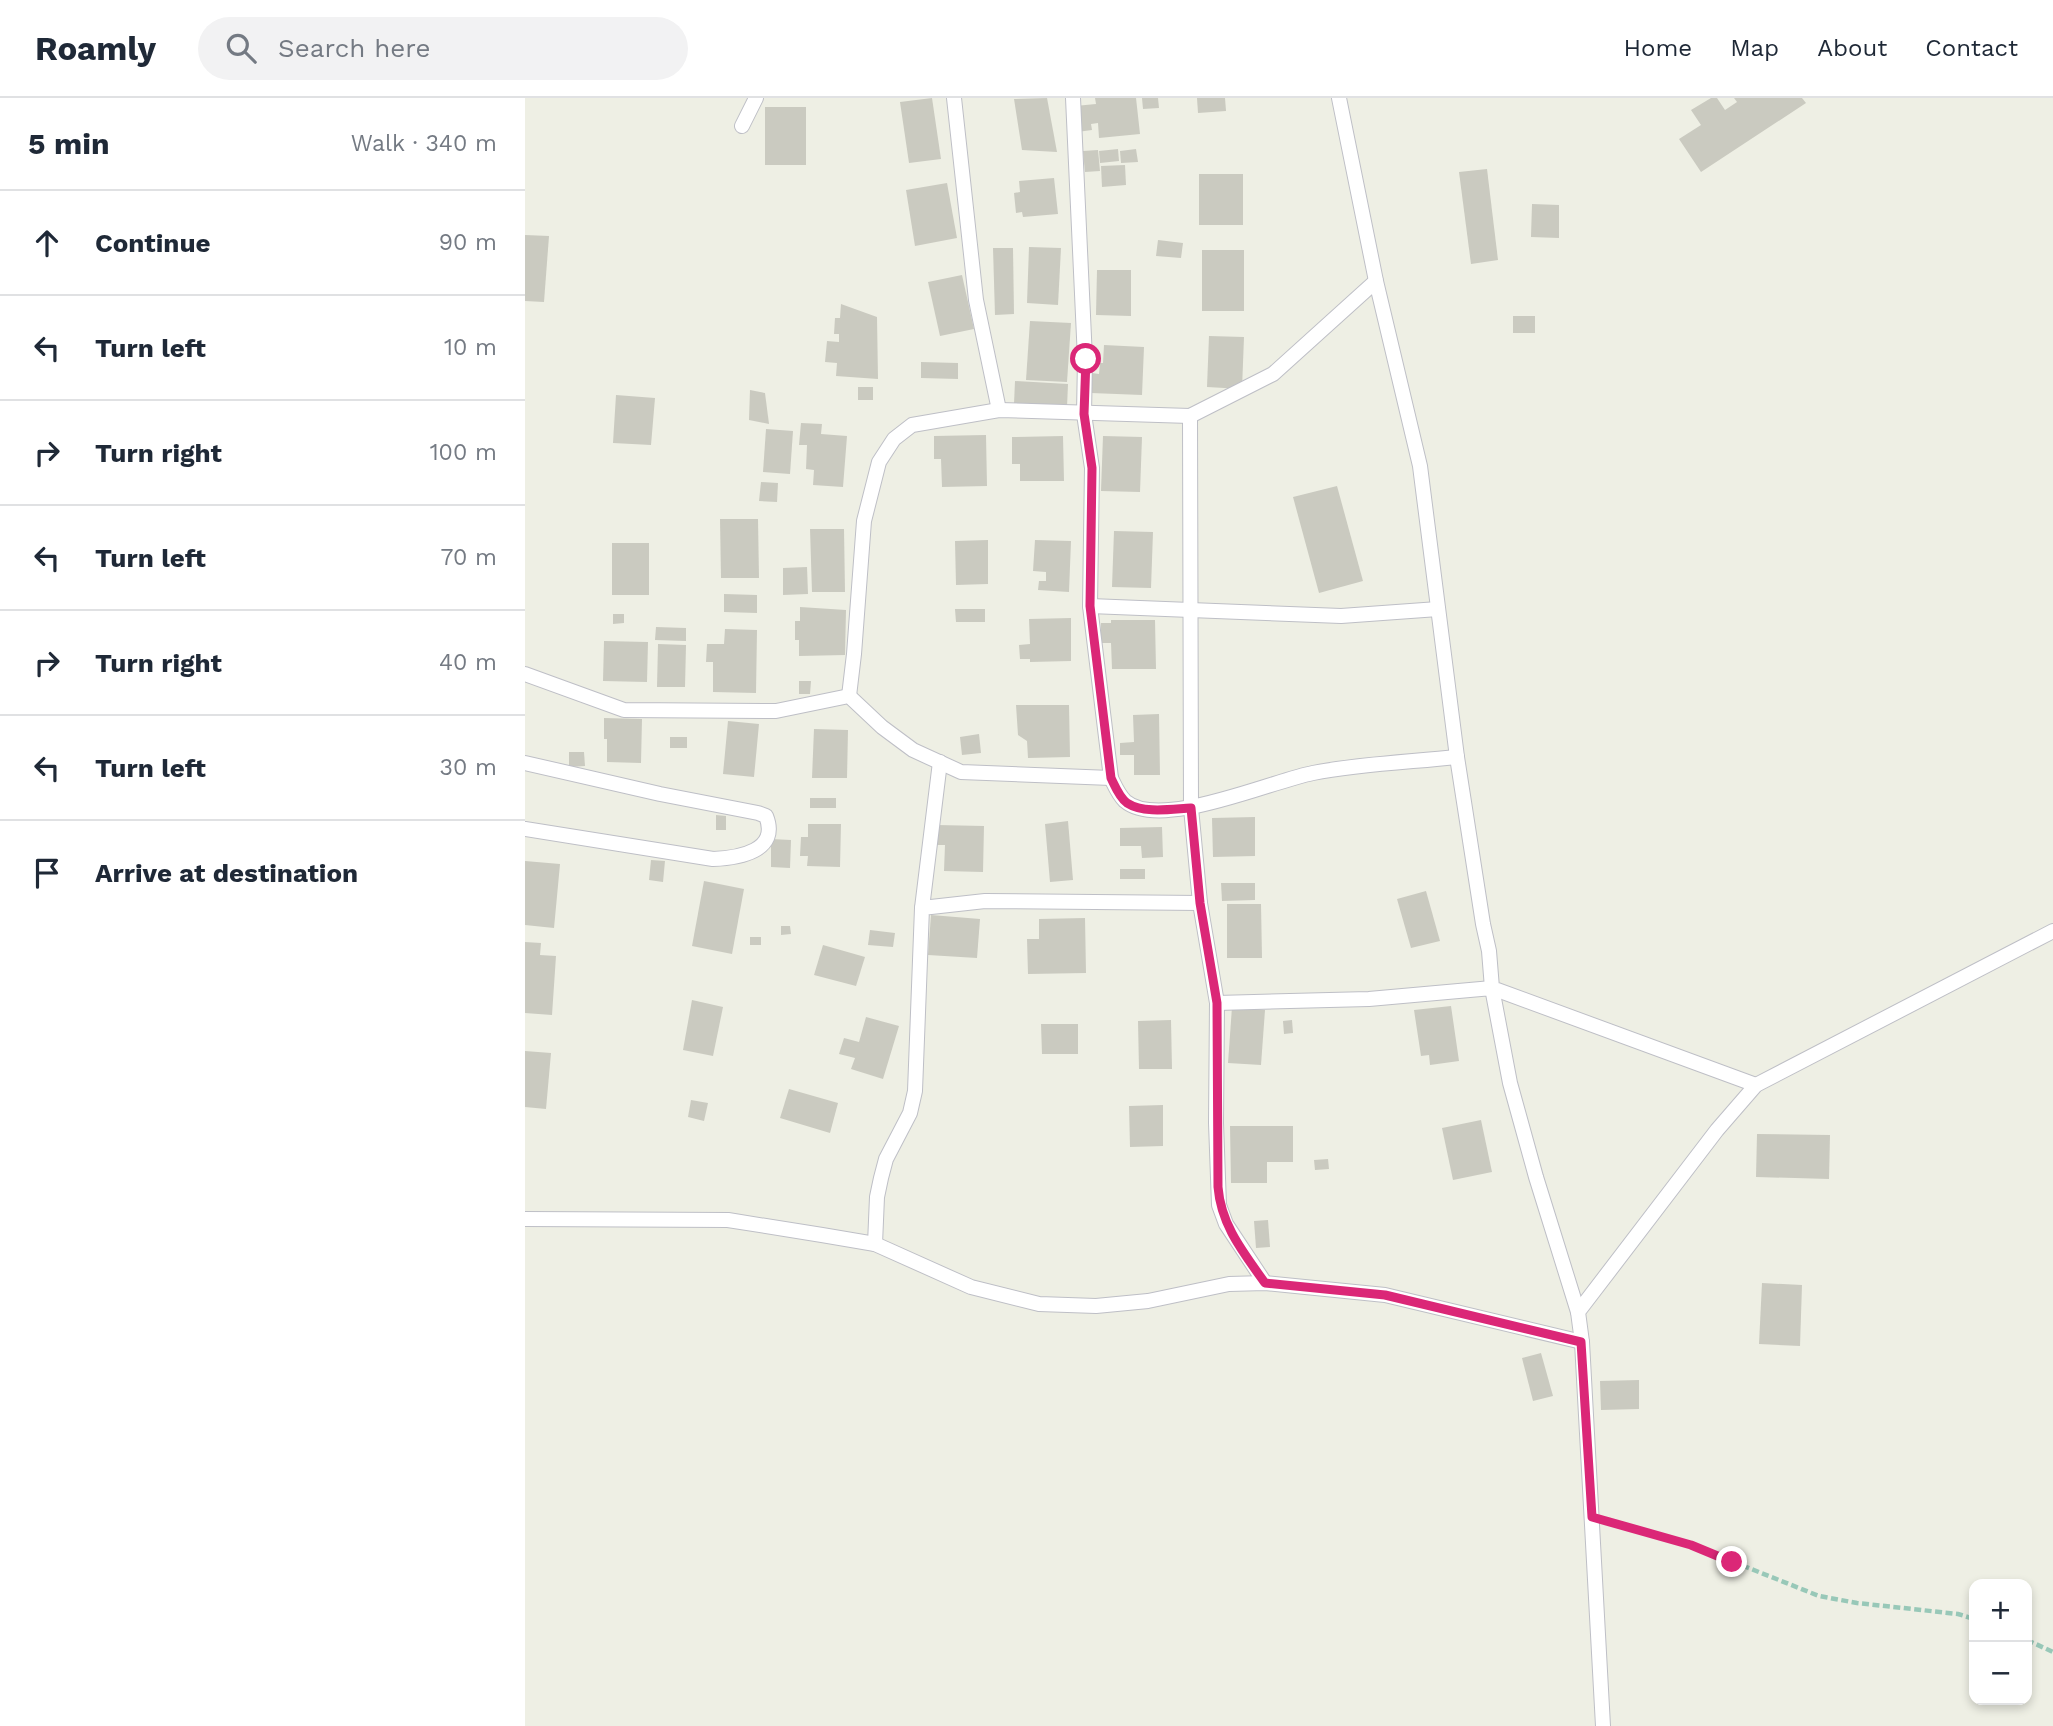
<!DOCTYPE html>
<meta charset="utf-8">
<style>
:root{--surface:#fff;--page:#f2f2f3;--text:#1f2937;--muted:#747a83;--line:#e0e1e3}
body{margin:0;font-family:"Work Sans",sans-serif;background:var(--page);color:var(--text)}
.controls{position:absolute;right:21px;bottom:21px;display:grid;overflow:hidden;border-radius:14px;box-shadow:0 4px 10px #0003}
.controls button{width:63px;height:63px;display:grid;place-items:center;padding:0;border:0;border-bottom:2px solid var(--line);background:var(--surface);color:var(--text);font:35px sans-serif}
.stop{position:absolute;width:21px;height:21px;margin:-16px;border:5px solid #db2777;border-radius:50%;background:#fff}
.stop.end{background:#db2777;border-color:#fff;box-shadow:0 2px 7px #0008}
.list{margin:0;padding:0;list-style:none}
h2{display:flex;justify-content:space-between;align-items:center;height:91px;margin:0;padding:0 28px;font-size:30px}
h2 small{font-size:23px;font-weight:400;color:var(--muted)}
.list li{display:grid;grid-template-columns:46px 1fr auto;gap:21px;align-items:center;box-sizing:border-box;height:105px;padding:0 28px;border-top:2px solid var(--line)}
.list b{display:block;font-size:26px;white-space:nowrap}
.list em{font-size:23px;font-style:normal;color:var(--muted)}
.icon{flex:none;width:38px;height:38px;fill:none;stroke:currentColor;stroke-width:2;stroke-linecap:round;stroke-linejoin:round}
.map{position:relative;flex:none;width:1528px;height:1628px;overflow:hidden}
header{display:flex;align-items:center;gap:42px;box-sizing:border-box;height:98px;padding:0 35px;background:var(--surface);border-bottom:2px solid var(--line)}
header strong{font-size:33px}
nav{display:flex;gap:38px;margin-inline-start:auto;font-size:24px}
.search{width:490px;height:63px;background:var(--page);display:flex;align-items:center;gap:18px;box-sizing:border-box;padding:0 24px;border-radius:38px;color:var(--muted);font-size:26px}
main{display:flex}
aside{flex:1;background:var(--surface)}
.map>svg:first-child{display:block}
.building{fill:#cacac0}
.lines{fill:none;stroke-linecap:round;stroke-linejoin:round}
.lane-casing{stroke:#bebfc6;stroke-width:16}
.path{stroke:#98c8b8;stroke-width:4.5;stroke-dasharray:7 3.5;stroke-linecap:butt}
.lane{stroke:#fff;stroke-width:14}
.route{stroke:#db2777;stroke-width:9}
</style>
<header>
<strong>Roamly</strong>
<div class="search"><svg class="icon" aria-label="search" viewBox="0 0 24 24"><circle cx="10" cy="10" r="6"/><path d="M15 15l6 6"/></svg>Search here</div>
<nav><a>Home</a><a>Map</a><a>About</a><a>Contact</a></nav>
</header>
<main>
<aside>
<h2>5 min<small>Walk · 340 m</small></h2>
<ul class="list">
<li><svg class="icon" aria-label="ahead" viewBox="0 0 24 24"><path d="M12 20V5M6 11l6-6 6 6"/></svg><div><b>Continue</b></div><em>90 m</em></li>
<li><svg class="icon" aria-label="left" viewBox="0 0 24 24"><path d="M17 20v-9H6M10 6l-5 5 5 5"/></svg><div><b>Turn left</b></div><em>10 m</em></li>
<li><svg class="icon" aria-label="right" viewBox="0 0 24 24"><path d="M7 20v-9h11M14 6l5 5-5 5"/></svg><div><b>Turn right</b></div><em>100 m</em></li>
<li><svg class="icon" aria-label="left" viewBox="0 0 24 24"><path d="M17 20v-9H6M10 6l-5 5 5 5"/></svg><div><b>Turn left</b></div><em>70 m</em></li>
<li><svg class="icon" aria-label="right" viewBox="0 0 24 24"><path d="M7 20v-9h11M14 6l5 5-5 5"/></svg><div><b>Turn right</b></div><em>40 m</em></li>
<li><svg class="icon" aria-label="left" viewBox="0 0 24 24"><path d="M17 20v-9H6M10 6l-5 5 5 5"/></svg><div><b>Turn left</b></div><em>30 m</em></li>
<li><svg class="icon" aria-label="arrive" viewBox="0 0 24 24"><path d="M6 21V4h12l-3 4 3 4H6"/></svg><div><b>Arrive at destination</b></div></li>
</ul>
</aside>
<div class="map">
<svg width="1528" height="1628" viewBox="0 0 1528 1628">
<rect width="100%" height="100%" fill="#eeefe4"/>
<g class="building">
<polygon points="407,0 416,61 384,65 375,4"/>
<polygon points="522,0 532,54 497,52 489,1"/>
<polygon points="570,0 611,0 615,36 574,40 573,25 566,26 567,32 552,34 550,8 571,6"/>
<polygon points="617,0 633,0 634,10 618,11"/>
<polygon points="672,0 700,0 701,13 673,15"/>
<polygon points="1186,0 1192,0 1200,12 1212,4 1209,0 1277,0 1281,5 1176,74 1154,41 1176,27 1166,12"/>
<rect x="240" y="9" width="41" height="58"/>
<polygon points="593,51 594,63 575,65 574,53"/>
<polygon points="611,51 613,64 596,65 595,53"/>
<polygon points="573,52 575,73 560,74 558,53"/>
<polygon points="600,67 601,87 577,89 576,68"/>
<polygon points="962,71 973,162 946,166 934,74"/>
<rect x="674" y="76" width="44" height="51"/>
<polygon points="529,80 533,116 498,119 497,114 491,115 489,95 495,94 494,83"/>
<polygon points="422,85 432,140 390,148 381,92"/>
<polygon points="1007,106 1034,107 1034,140 1006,139"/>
<polygon points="0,137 24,138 19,204 0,203"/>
<polygon points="633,142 658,145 656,160 631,158"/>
<polygon points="504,149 536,150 533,207 502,205"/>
<polygon points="468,150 488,150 489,216 470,217"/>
<rect x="677" y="152" width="42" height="61"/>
<polygon points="572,172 606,172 606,218 571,217"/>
<polygon points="437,177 449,231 415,238 403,184"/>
<polygon points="316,206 352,219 353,281 311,278 312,265 300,264 302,243 314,244 314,236 309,236 310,220 315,220"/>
<rect x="988" y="218" width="22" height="17"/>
<polygon points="505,223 546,225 542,284 501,282"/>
<polygon points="684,238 719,239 717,291 682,289"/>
<polygon points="579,247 619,249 617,297 566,295 567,275 574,276 575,265 578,265"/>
<polygon points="396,264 433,265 433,281 396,280"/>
<polygon points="490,283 543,286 542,309 489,306"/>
<rect x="333" y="289" width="15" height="13"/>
<polygon points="225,292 240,295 244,326 224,322"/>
<polygon points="91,297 130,300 126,347 88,345"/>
<polygon points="276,325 297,326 296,336 322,338 318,389 288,387 289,372 281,371 282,347 274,347"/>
<polygon points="241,331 268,333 265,376 238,374"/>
<polygon points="461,337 462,388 417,389 416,361 409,361 409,338"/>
<polygon points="538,338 539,383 495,383 495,366 487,366 487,339"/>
<polygon points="578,338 617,339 615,394 576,393"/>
<polygon points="236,384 253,385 252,404 234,403"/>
<polygon points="812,388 838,483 794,495 768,399"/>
<polygon points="195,421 233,421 234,480 196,480"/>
<polygon points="285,431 319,431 320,494 287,494"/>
<polygon points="589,433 628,434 626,490 587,489"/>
<polygon points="463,442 463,486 431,487 430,443"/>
<polygon points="510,442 546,443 544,494 513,492 514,483 521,483 521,474 508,473"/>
<rect x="87" y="445" width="37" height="52"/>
<polygon points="282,469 283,496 258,497 258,470"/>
<polygon points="199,496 232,497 232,515 199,514"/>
<polygon points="275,509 321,512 320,557 274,558 274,542 270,542 270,523 275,523"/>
<polygon points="430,511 460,511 460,524 431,524"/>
<polygon points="88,516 99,516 99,525 88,526"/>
<polygon points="546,520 546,563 505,564 505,561 495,561 494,547 505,546 504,521"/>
<polygon points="586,522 630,522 631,571 587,571 586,545 576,545 576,525 586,525"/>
<polygon points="131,529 161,530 161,543 130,542"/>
<polygon points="200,531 232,532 231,595 188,594 188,564 181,564 182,546 199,546"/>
<polygon points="79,543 123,544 122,584 78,583"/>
<polygon points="133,546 161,547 160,589 132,589"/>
<polygon points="274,583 286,583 285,596 274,596"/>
<polygon points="491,607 544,607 545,659 503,660 502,643 493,637"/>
<polygon points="634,616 635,677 609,677 609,657 595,657 595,645 609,644 608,617"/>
<polygon points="79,620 117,621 116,665 82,664 82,641 79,641"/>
<polygon points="203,623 234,626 229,679 198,676"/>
<polygon points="289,631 323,632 322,680 287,680"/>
<polygon points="454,636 456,655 437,657 435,639"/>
<rect x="145" y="639" width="17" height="11"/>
<polygon points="44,654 59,654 60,668 44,669"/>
<rect x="285" y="700" width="26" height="10"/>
<polygon points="191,717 201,718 201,732 191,732"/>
<polygon points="730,719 730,758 688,759 687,720"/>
<polygon points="543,723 548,782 525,784 520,726"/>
<polygon points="283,726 316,726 315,769 282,768 283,758 275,758 276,739 283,739"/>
<polygon points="412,727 459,728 458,774 419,773 420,747 411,747"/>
<polygon points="637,729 638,759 617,760 616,748 595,748 595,730"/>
<polygon points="246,741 266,742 265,770 246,769"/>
<polygon points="126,762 140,763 138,784 124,782"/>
<polygon points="0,763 35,766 29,830 0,827"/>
<rect x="595" y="771" width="25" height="10"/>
<polygon points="179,783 219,791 207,856 167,848"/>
<polygon points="696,785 730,785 730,802 697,803"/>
<polygon points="901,793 915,843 886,850 872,801"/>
<polygon points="702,806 736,806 737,860 702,860"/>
<polygon points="406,817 455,821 452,860 403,857"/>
<polygon points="560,820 561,875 503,876 502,841 514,841 514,821"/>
<polygon points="256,828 265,828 266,836 256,837"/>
<polygon points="345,832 370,835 368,849 343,847"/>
<rect x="225" y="839" width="11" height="8"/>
<polygon points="0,844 16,845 15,857 31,858 27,917 0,915"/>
<polygon points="298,847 340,859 331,888 289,877"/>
<polygon points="167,902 198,909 188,958 158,952"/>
<polygon points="926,908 934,963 905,967 904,957 896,958 889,912"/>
<polygon points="707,909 740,912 736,967 703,965"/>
<polygon points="341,919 374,928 358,981 326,971 330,960 314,956 319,940 334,944"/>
<polygon points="646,922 647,971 614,971 613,923"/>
<polygon points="767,922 768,935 759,936 758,923"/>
<polygon points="516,926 553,926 553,956 517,956"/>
<polygon points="0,953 26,955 21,1011 0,1009"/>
<polygon points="264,991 313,1005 305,1035 255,1020"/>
<polygon points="166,1002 183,1005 179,1023 163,1019"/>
<polygon points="638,1007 638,1048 605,1049 604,1008"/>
<polygon points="956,1022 967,1074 928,1082 917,1030"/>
<polygon points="705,1028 768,1028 768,1064 742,1064 742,1085 706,1085"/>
<polygon points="1232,1036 1305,1037 1304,1081 1231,1079"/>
<polygon points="803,1061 804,1071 790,1072 789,1062"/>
<polygon points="743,1122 745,1149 731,1150 729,1123"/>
<polygon points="1237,1185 1277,1187 1275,1248 1234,1246"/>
<polygon points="1016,1255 1028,1298 1008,1303 997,1260"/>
<polygon points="1114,1282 1114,1311 1076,1312 1075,1283"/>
</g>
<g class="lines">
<g class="lane-casing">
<g id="lane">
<polyline points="429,0 451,202 474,312"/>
<path d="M548,0l12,261 -1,55 8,54 -2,138 21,172c4,8 7,16 14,23 35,30 146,-20 188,-28 47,-9 97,-11 144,-16"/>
<polyline points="814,0 851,183 895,368 932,659 958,826 964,853 967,890 1231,987"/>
<polyline points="217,28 231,0"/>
<polyline points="665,318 666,710 675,805 692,905 691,1025 694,1107 701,1126 740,1185"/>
<polyline points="565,508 816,518 913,511"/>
<polyline points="0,576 99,612 251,613 324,598 357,629 388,652 436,674 586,680"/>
<polyline points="324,598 329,556 339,423 354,364 369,341 387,327 474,312 665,318 748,276 851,183"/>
<path d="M0,665l135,31 98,19 8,3c14,35 -27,42 -53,43l-188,-30"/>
<polyline points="397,810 415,664"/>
<polyline points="692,905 844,901 967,890 985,985 1011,1079 1053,1214"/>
<polyline points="0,1121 203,1122 297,1137 350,1146 446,1189 514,1206 571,1208 623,1203 704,1186 740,1185 860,1197 1057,1244"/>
<polyline points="350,1146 352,1099 356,1080 361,1061 385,1015 390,993 397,810 460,803 675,805"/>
<polyline points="1078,1628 1057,1244 1053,1214 1192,1032 1231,987 1528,833"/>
</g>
</g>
<g class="path">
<polyline points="1088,1425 1166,1447 1294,1498 1332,1505 1433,1516 1449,1521"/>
<polyline points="1502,1542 1528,1554"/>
</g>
<use href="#lane" class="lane"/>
</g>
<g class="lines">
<path class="route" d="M561,261l-2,55 8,54 -2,138 21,172c4,8 8,19 16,25 17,11 45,6 64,5l9,95 17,100 1,184c3,38 25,65 47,96l120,12 196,47 11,175 99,28 41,17"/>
</g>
</svg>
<div class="controls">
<button>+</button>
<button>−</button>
</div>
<div class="stop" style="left:561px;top:261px"></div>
<div class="stop end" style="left:1207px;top:1464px"></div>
</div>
</main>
